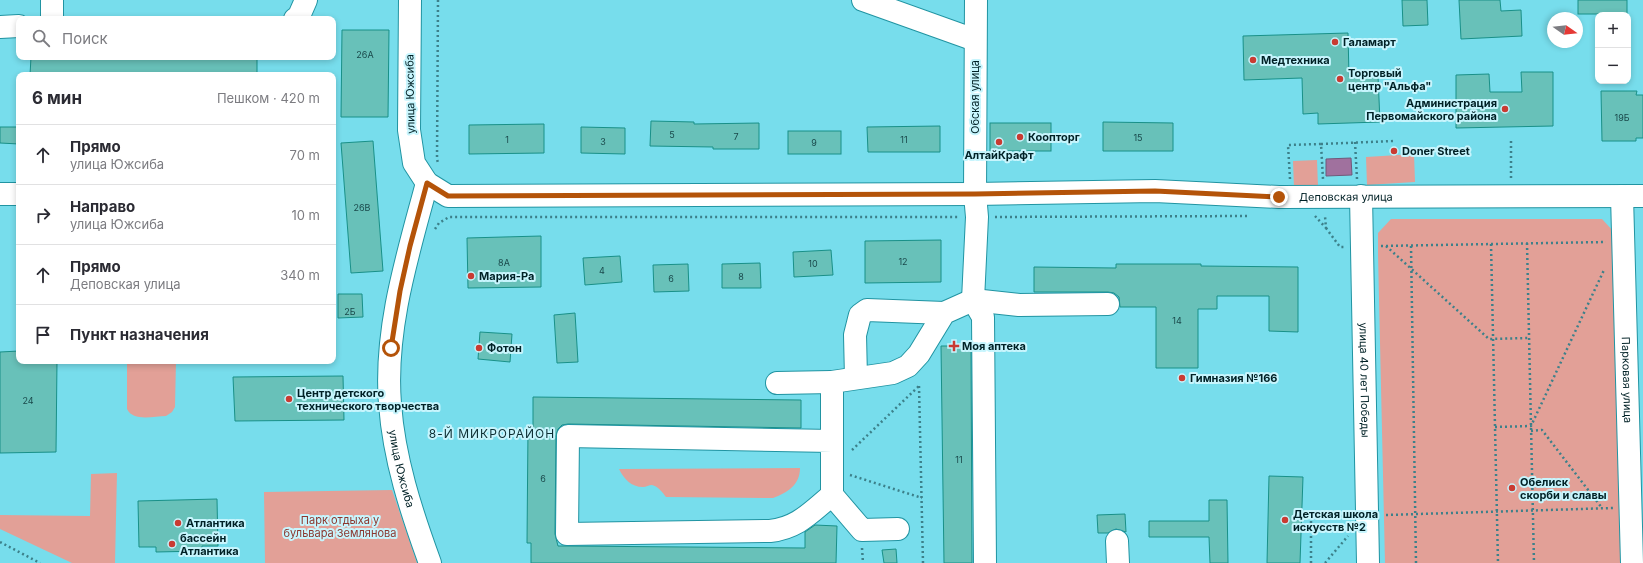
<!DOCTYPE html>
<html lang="ru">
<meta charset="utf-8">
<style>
:root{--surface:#fff;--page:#f2f2f3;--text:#2b2b33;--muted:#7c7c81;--line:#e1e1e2}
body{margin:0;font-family:Inter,sans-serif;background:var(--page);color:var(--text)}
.controls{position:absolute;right:12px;top:12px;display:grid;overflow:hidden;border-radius:8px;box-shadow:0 2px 6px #0003}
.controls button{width:36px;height:36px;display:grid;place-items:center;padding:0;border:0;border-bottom:1px solid var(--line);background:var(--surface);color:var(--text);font:20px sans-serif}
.compass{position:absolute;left:1547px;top:12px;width:36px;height:36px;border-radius:50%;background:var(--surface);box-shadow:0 2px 6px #0003;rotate:104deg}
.stop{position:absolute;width:12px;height:12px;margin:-9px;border:3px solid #b45309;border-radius:50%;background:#fff}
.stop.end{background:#b45309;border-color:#fff;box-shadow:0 1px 4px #0008}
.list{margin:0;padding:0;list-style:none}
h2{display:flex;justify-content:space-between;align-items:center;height:52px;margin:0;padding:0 16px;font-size:17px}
h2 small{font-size:13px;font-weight:400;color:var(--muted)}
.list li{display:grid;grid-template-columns:26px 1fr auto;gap:12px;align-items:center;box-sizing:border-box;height:60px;padding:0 16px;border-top:1px solid var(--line)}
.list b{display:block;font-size:15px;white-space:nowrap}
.list p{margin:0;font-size:13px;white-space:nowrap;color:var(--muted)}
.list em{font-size:13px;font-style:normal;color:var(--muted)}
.icon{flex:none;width:22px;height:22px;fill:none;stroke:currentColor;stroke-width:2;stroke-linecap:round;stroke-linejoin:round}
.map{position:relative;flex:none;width:1643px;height:563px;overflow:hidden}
.search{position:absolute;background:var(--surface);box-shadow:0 2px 6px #0003;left:16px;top:16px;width:320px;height:44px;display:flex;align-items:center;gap:10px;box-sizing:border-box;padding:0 14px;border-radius:8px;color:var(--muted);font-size:15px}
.panel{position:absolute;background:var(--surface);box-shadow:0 2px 6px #0003;left:16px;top:72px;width:320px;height:292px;border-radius:8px}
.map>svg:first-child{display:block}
.green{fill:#e2a097}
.water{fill:#a0719e;stroke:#70597a}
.building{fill:#68c1b9;stroke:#199088}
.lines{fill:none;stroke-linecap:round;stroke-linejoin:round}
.minor-casing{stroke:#2194a2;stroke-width:24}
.path{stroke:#3c808a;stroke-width:2.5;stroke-dasharray:2 3;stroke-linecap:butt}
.minor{stroke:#fff;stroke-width:22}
.route{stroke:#b45309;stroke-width:5}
.poi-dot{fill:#c93b32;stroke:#c7f5fd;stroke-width:1.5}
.labels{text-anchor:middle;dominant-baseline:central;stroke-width:4;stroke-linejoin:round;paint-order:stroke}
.number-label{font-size:9px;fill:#1a494b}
.poi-label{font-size:11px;font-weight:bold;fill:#002126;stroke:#c7f5fd;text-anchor:start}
.street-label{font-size:11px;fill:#002126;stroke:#c7f5fd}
.park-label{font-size:11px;fill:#8b372f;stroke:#c7f5fd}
.neighbourhood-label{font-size:12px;letter-spacing:1px;fill:#0d2f33;stroke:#c7f5fd}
</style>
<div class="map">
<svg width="1643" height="563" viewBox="0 0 1643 563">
<rect width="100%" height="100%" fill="#77ddec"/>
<g class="green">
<polygon points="1414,154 1415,182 1367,185 1366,157"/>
<polygon points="1317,160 1318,187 1294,188 1293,161"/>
<polygon points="1391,219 1602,219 1614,232 1621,563 1385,563 1378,254 1378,233"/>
<path d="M127,361h49l-1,46 -3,5 -6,4c-12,0 -33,6 -39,-7z"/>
<path d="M800,468c0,17 -13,25 -27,30l-107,-1c-3,-4 -8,-11 -14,-12 -3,0 -6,2 -9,2 -12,0 -19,-8 -24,-18z"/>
<polygon points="117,473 115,563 72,563 0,529 0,515 90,516 91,474"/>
<polygon points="392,490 417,563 265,563 264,492"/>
</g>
<polygon class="water" points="1351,158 1352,175 1326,176 1326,159"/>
<g class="building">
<polygon points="1402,0 1427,0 1428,25 1403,26"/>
<polygon points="1459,0 1500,0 1501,11 1521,10 1522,36 1461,39"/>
<rect x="1578" y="0" width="49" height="14"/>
<polygon points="342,30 389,30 388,117 341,117"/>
<polygon points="1348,33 1349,77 1378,76 1380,122 1318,124 1318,113 1303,114 1302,78 1244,80 1243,36"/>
<polygon points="31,57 257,58 257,75 30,75"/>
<polygon points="1521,72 1553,72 1553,126 1456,128 1456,75 1489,74 1490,92 1522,92"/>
<polygon points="1601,91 1637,91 1636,95 1643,95 1643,138 1636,138 1636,141 1602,141"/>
<polygon points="651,121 694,122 694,124 759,123 759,149 713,149 713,147 650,146"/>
<polygon points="1103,122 1173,123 1173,151 1103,151"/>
<rect x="990" y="123" width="61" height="28"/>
<polygon points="544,124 544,153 469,154 469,125"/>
<polygon points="940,126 940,152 868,152 867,127"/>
<polygon points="0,127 19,127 19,144 0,143"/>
<polygon points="581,127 625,128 625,154 581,153"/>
<rect x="788" y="131" width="53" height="23"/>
<polygon points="373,141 383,271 351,273 341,143"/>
<polygon points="541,236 541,287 468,288 467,238"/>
<polygon points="941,240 941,282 865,283 865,241"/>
<polygon points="831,250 833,275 794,277 793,252"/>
<polygon points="620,256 622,282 585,285 583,258"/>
<polygon points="760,263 761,288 722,288 722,264"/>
<polygon points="688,264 689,291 654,292 653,265"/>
<polygon points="1116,264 1201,264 1201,266 1298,267 1298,332 1269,331 1269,296 1217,296 1217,309 1198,309 1198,368 1156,368 1156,307 1120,307 1119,297 1114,293 1108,292 1034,292 1034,267 1116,268"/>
<polygon points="338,294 362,294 363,317 338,318"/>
<polygon points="575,313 578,362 557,363 554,315"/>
<polygon points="480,332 512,334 510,362 478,359"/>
<polygon points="941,346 971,346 972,563 944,563"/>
<polygon points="19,351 19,361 57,361 56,452 0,453 0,352"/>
<polygon points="343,376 344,420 235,421 233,377"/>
<polygon points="533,397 801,400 801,428 568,424 562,425 558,429 556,436 555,534 558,546 567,546 805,548 805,532 815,525 837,526 836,563 531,563 531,543 527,543 528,429 533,429"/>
<polygon points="1269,476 1303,477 1300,563 1267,563"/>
<polygon points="217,499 218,546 202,546 202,551 156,552 156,547 139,547 138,501"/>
<polygon points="1209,500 1227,500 1228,563 1210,563 1209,537 1149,537 1149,521 1209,521"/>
<polygon points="1125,514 1126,532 1116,529 1108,533 1098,533 1097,515"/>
<polygon points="896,549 897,563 884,563 882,550"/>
</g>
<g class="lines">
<g class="minor-casing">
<g id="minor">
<polyline points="52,0 52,19"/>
<path id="s1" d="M410,0l-1,130 5,33 13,20 21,13 527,-2 180,-3 124,6 364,-1"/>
<polyline points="863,0 975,40"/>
<polyline points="976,0 975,194 977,217 973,300 983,317 985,563"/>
<polyline points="295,19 299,16 306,0"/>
<polyline points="0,27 19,26"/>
<path id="s2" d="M427,183c-19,71 -43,146 -37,221 4,55 21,107 40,159"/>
<polyline points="0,194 19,194"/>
<path id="s3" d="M1361,196l7,367"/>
<path id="s4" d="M1622,196l10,367"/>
<polyline points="856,378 855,335 860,315 867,310 944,313"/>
<polyline points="777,383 832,382"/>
<path d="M832,441l-264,-5 -1,98 203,-3c28,-3 41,-19 62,-36v-113l61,-9 15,-7 11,-12 25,-41 29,-13 46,5 89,-1"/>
<polyline points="832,495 862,530 898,529"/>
<polyline points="1117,541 1118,563"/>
</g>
</g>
<g class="path">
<polyline points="438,0 437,159 438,163"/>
<polyline points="1355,142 1357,179"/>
<polyline points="1321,144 1394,141"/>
<polyline points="1511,178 1511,138"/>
<polyline points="1290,179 1288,145 1321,144 1323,179"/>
<polyline points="1315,216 1326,228 1325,216"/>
<polyline points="995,217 1248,216"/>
<polyline points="1326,228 1340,247 1344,247"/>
<polyline points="435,229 439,223 449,217 958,217"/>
<polyline points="1527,243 1534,563"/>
<polyline points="1491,244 1498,563"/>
<polyline points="1381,246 1606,242"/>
<polyline points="1386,246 1489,339 1529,338"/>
<polyline points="1411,246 1416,563"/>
<polyline points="919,386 923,563"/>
<polyline points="1495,427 1531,426 1604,270"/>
<polyline points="1531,431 1542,430 1602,508"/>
<polyline points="852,450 919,386"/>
<polyline points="850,475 922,498"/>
<polyline points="1386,515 1613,508"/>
<polyline points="0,542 40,563"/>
<polyline points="862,548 863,563"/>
<polyline points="1311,563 1311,517 1349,516"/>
<polyline points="1325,563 1348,536"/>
</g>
<use href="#minor" class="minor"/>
</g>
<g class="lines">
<polyline class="route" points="391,348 400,291 410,246 427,183 448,196 975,194 1155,191 1279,197"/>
</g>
<g class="poi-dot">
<circle cx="1335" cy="42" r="4"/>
<circle cx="1253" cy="60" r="4"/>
<circle cx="1340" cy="79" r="4"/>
<circle cx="1505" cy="109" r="4"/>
<circle cx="1020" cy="137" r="4"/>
<circle cx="999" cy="142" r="4"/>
<circle cx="1394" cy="151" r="4"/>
<circle cx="471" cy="276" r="4"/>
<path d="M952 340h4v4h4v4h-4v4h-4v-4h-4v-4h4z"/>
<circle cx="479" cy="348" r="4"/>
<circle cx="1182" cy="378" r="4"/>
<circle cx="289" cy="399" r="4"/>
<circle cx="1512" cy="488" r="4"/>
<circle cx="1285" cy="520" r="4"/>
<circle cx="178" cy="523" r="4"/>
<circle cx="172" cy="544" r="4"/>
</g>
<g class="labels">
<g class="number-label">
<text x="365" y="54">26А</text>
<text x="1622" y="117">19Б</text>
<text x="672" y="134">5</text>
<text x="736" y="136">7</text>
<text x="1138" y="137">15</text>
<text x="507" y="139">1</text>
<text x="904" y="139">11</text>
<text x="603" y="141">3</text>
<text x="814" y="142">9</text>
<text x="362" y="207">26В</text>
<text x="903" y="261">12</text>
<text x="504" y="262">8А</text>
<text x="813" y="263">10</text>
<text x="602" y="270">4</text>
<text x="741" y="276">8</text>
<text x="671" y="278">6</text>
<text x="350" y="311">2Б</text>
<text x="1177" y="320">14</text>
<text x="28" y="400">24</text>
<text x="959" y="459">11</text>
<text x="543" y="478">6</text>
</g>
<g class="poi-label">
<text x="1343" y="42">Галамарт</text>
<text x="1261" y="60">Медтехника</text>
<text x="1348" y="73">Торговый<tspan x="1348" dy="13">центр "Альфа"</tspan></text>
<text x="1497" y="103" text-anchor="end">Администрация<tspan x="1497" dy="13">Первомайского района</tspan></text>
<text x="1028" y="137">Коопторг</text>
<text x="1402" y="151">Doner Street</text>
<text x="999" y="155" text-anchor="middle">АлтайКрафт</text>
<text x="479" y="276">Мария-Ра</text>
<text x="962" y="346">Моя аптека</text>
<text x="487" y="348">Фотон</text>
<text x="1190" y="378">Гимназия №166</text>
<text x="297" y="393">Центр детского<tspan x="297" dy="13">технического творчества</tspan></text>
<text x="1520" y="482">Обелиск<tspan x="1520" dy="13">скорби и славы</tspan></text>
<text x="1293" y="514">Детская школа<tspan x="1293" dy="13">искусств №2</tspan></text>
<text x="186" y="523">Атлантика</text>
<text x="180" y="538">бассейн<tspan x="180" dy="13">Атлантика</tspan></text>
</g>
<g class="street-label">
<text transform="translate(410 94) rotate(-91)">улица Южсиба</text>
<text transform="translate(975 97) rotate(-90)">Обская улица</text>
<text stroke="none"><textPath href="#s1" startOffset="1110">Деповская улица</textPath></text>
<text stroke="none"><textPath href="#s3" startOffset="184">улица 40 лет Победы</textPath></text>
<text stroke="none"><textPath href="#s4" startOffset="184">Парковая улица</textPath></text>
<text stroke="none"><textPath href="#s2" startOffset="291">улица Южсиба</textPath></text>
</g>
<g class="park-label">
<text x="340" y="520">Парк отдыха у<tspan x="340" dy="13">бульвара Землянова</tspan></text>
</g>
<g class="neighbourhood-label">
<text x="492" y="433">8-Й МИКРОРАЙОН</text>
</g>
</g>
</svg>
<div class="controls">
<button>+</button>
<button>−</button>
</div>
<svg class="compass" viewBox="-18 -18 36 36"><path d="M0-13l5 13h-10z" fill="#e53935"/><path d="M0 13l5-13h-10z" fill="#7c7c81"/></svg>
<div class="stop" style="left:391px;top:348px"></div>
<div class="stop end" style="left:1279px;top:197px"></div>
<div class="search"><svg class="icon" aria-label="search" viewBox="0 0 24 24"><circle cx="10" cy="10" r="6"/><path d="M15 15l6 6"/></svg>Поиск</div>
<section class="panel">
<h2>6 мин<small>Пешком · 420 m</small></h2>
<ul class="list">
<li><svg class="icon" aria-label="ahead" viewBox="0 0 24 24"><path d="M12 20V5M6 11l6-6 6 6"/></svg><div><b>Прямо</b><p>улица Южсиба</p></div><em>70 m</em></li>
<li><svg class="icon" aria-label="right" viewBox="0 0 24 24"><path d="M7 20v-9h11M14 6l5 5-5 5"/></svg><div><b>Направо</b><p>улица Южсиба</p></div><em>10 m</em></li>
<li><svg class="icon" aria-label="ahead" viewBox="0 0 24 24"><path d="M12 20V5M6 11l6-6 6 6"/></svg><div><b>Прямо</b><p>Деповская улица</p></div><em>340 m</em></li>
<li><svg class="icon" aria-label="arrive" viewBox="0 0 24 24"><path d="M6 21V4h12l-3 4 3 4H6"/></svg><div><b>Пункт назначения</b></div></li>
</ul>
</section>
</div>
